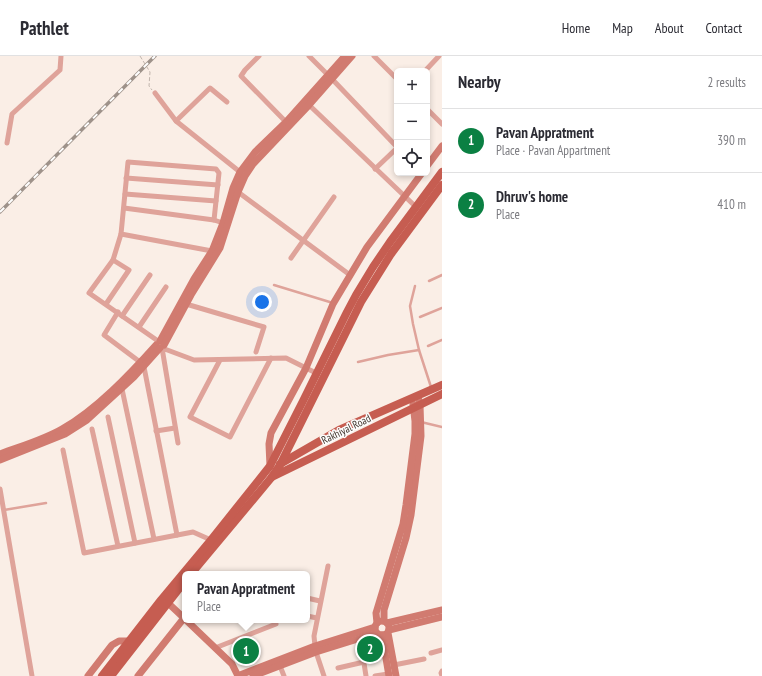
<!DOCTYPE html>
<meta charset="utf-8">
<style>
:root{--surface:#fff;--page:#f2f2f3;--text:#2b2b33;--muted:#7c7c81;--line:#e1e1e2;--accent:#0b8043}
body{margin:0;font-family:"PT Sans Narrow",sans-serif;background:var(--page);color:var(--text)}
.controls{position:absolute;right:12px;top:12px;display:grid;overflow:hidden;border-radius:6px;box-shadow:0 2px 6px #0003}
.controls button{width:36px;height:36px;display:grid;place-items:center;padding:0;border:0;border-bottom:1px solid var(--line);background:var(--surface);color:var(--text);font:20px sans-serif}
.you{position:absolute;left:262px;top:246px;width:14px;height:14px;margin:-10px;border:3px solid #fff;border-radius:50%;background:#1a73e8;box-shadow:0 0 0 6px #1a73e833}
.badge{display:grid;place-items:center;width:26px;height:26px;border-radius:50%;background:var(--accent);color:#fff;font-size:13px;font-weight:700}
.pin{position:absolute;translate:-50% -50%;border:2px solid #fff;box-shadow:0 1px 4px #0006}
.popup{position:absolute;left:182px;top:515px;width:128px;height:52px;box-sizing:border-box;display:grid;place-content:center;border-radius:6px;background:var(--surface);filter:drop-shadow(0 1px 3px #0005);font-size:13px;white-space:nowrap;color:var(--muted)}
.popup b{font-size:15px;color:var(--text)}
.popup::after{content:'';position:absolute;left:50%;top:100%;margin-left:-8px;border:8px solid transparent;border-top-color:var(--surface)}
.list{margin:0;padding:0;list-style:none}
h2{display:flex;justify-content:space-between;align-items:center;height:52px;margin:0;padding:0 16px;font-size:17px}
h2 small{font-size:13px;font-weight:400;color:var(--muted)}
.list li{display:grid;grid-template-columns:26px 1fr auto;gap:12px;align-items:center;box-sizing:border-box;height:64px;padding:0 16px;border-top:1px solid var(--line)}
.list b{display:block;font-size:15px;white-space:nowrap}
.list p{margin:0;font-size:13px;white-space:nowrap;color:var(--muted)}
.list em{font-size:13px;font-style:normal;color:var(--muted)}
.icon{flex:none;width:22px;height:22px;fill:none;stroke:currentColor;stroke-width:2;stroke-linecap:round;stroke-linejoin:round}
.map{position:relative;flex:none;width:442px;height:620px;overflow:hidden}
header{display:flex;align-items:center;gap:24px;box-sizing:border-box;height:56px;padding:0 20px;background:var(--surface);border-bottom:1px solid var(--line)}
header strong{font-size:19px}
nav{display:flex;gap:22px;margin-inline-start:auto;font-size:14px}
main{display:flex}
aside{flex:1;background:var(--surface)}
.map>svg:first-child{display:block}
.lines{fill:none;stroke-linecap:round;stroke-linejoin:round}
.path{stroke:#c1b5ad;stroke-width:1;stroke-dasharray:4 2;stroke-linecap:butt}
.lane{stroke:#dfa39a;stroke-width:2.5}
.street{stroke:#dfa39a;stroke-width:5}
.secondary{stroke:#d17b70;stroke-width:7}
.primary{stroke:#c65d51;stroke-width:8}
.rail-casing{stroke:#9e928a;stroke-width:3.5}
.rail{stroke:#fefefe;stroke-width:2;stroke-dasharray:6;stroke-linecap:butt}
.labels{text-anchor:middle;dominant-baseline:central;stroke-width:3;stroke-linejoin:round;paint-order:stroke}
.street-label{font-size:11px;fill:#443830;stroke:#fefefe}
</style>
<header>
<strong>Pathlet</strong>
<nav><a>Home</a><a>Map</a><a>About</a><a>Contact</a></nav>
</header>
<main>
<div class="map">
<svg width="442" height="620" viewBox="0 0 442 620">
<rect width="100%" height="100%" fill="#faeee6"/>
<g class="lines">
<polyline class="path" points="140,0 150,16 149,30 152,34"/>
<g class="lane">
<polyline points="429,225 442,219"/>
<polyline points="274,229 333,247"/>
<polyline points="415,230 410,250 413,268 419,294"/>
<polyline points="420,261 442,252"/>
<polyline points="428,290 442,284"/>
<polyline points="358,306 388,299 419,294 431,331"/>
<polyline points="421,366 442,371"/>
<polyline points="4,454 46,447"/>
</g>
<g class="street">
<polyline points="259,0 245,14 241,20 286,66"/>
<polyline points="309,0 328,19"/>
<polyline points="374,0 397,23"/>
<polyline points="425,15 439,0"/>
<polyline points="332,23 397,91"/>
<polyline points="155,37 176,65"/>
<polyline points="227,46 210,32 176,65 240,116"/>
<polyline points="307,47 416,151"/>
<polyline points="427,53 442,68"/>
<polyline points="7,87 12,58 60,14 61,0"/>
<polyline points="375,113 397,92"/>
<polyline points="126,122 218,129"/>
<polyline points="238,136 350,219"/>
<polyline points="125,138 216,145"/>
<polyline points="124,152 214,164 223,167"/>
<polyline points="212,195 121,178 128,106 216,113 219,117 214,164"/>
<polyline points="291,202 334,141"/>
<polyline points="113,204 121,178"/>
<polyline points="106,248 129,214 113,204 89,237 158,285"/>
<polyline points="186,248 264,271 256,296"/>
<polyline points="118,256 104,279 140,306"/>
<polyline points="122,260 150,219"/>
<polyline points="139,271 166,231"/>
<polyline points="220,304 190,361 230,381 271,302"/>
<polyline points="144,311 177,479"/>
<polyline points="122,333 154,483"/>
<polyline points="108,361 135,487"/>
<polyline points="92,373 118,490"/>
<polyline points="156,375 175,372"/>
<polyline points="178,387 162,292 194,304 286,302 316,317"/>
<polyline points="63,394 84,497 193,476 211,484"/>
<polyline points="0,433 32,620"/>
<polyline points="307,542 320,545"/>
<polyline points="307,560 317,562"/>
<polyline points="360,582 366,620"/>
<polyline points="315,590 314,580 328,510"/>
<polyline points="215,592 276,568"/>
<polyline points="316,596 324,620"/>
<polyline points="431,597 442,594"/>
<polyline points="394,609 424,603"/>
<polyline points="280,610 284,620"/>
<polyline points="338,612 364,606"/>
<polyline points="375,620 388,618"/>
<polyline points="442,620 441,617 442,615"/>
</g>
<g class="secondary">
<polyline points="427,110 442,90"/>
<polyline points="160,285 194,223 212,195 223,167 233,132 240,116 255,96 286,66 345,0"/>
<polyline points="164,289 191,239 220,192 238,136 245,120 253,108 309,49 352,0"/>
<path d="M0,398c21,-8 43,-14 62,-25 34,-19 68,-55 94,-84"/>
<polyline points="0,404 65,378 87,364 134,321 160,292"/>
<polyline points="270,410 269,388 271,377 306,312 333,248 367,191 422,117"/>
<polyline points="168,547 185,563"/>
<polyline points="186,564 232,608 237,618"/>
<circle cx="382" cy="572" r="7"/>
<polyline points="384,565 384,554 406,482 411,459 421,380 420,349 418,340"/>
<polyline points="377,567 376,557 403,468 406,449 415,378 415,365 413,348"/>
<polyline points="387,567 442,554"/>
<polyline points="389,574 442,561"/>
<polyline points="388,577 396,620"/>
<polyline points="382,579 389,620"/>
<polyline points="240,619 315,590 375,571"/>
<polyline points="88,620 112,589 119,585 129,585"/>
<polyline points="138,620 184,562"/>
<polyline points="253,620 316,596 377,577"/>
</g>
<g class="primary">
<polyline points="280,408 339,374 442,329"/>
<polyline points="272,421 442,338"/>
<polyline points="191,518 271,422 280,409 361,246 391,198 442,129"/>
<polyline points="102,620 161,544 211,484 270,410 303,345 347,256 356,239 373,211 390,186 442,116"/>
<polyline points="111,620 185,525"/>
</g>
<g class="rail-casing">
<polyline id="rail" points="0,156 155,0"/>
</g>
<use href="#rail" class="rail"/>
</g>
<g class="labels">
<g class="street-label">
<text transform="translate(346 373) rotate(-26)">Rakhiyal Road</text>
</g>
</g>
</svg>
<div class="controls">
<button>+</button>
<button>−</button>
<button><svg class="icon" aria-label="locate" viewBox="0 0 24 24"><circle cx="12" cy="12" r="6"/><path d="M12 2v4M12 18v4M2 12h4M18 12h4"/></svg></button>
</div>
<div class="you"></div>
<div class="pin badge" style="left:246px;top:595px">1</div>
<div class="popup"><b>Pavan Appratment</b>Place</div>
<div class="pin badge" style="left:370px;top:593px">2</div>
</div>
<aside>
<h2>Nearby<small>2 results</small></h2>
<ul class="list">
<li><span class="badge">1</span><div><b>Pavan Appratment</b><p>Place · Pavan Appartment</p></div><em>390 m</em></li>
<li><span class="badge">2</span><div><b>Dhruv's home</b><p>Place</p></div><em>410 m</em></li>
</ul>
</aside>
</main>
